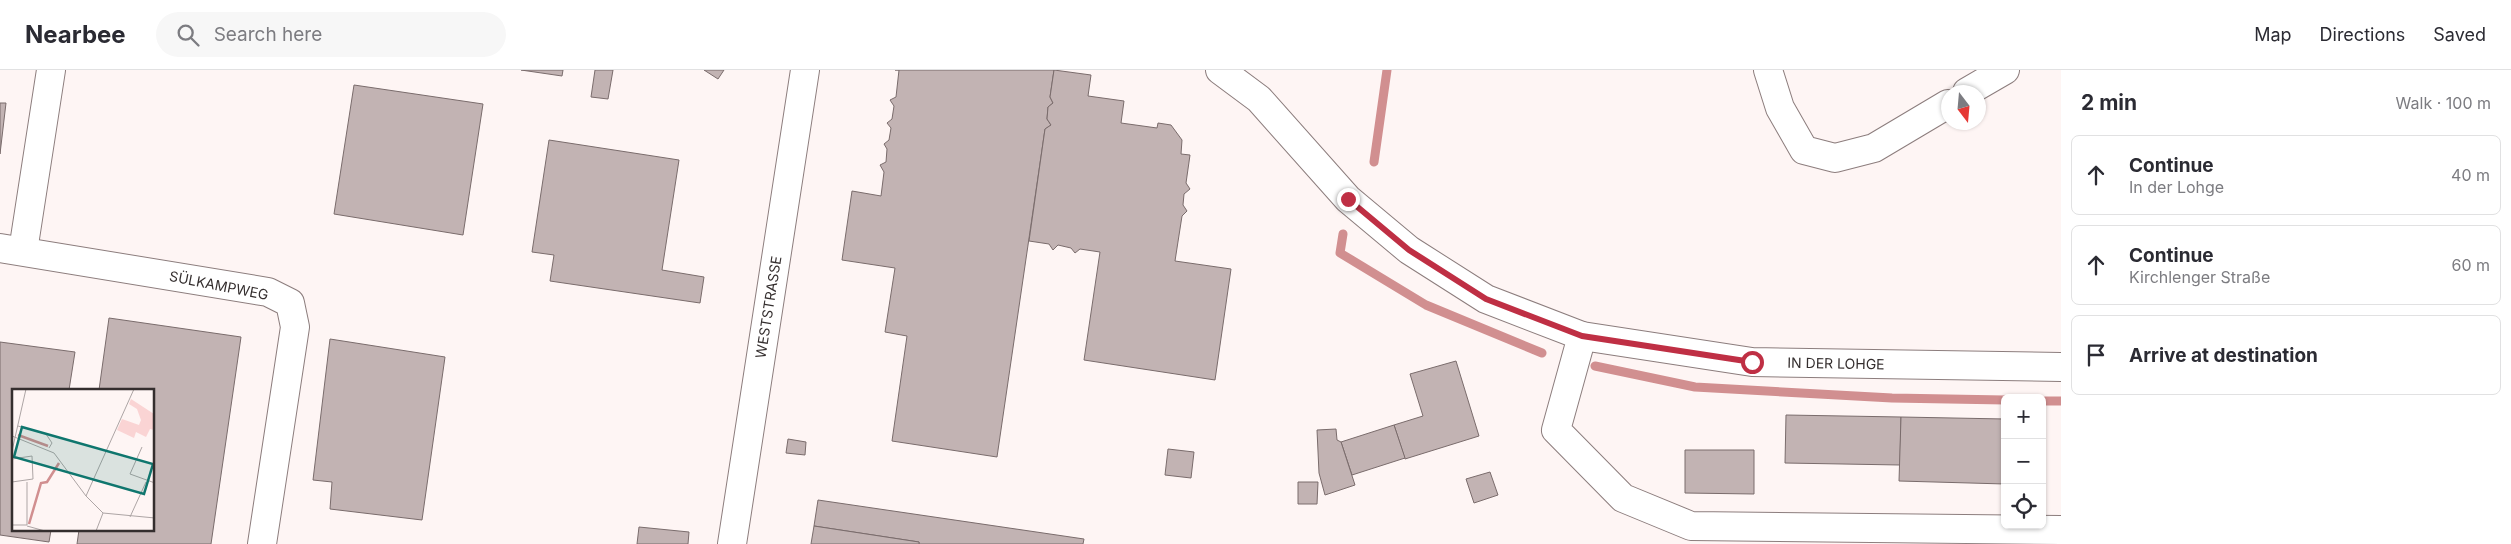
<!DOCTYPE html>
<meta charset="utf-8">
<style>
:root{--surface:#fff;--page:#f7f7f7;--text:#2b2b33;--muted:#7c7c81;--line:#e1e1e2}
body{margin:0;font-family:Inter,sans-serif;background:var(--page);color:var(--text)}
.controls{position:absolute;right:15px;bottom:15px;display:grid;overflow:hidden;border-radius:8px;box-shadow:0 1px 4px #0004}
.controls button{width:45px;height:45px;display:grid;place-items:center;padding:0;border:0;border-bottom:1px solid var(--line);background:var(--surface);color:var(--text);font:25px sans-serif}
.compass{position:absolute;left:1941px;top:15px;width:45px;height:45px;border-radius:50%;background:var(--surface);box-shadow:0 1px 4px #0004;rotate:164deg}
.stop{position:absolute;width:15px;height:15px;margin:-11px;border:4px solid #bf2f44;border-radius:50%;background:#fff}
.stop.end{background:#bf2f44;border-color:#fff;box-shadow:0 1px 5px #0008}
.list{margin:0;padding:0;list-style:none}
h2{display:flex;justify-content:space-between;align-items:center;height:65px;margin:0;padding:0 20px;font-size:21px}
h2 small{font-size:16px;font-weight:400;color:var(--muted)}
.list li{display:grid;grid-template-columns:32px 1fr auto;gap:15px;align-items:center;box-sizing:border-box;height:80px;margin:0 10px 10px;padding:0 10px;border:1px solid var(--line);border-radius:8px}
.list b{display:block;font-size:19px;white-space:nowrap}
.list p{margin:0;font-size:16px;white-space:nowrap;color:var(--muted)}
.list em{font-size:16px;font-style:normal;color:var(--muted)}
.icon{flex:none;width:28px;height:28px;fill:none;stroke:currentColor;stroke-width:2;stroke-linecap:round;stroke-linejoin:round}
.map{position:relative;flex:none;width:2061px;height:474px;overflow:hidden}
header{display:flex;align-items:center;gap:30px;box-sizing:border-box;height:70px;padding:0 25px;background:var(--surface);border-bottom:1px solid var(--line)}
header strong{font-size:24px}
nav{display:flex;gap:28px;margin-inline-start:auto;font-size:18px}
.search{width:350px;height:45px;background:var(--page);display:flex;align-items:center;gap:12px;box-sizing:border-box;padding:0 18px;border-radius:28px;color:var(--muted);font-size:19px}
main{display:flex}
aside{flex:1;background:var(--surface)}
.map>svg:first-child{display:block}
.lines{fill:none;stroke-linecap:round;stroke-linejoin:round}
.stream{stroke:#d18f90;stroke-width:9}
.building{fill:#c2b3b3;stroke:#7a6c6c}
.minor-casing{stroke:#8c7d7d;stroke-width:30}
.minor{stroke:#fff;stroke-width:28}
.route{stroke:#bf2f44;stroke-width:6}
.labels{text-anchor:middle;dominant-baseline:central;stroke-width:4;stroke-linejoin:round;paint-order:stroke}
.street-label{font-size:14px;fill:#342e2e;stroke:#fff}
.inset-river{fill:none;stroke:#d18f90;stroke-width:2.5}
.inset-road{fill:none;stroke:#ada5a5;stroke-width:1}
.view{fill:#0f766e;fill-opacity:0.15;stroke:#0f766e;stroke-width:2.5}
.inset-edge{fill:none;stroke:#342e2e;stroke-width:2.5}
</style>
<header>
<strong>Nearbee</strong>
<div class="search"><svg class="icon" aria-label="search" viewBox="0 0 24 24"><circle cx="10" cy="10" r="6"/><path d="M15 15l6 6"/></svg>Search here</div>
<nav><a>Map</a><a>Directions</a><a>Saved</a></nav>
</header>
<main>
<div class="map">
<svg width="2061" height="474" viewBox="0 0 2061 474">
<rect width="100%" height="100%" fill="#fef5f4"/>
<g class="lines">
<g class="stream">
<polyline points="1374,92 1387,0"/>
<polyline points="1343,164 1340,183 1426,235 1542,283"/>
<polyline points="1595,296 1695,317 1892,328 2005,330"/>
<polyline points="2042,331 2061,331"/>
</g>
</g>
<g class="building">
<polygon points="521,0 563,0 562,6"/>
<polygon points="595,0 613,0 608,29 591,27"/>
<polygon points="704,0 724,0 718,9"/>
<polygon points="895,0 1054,0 1050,27 1053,33 1048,37 1047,49 1051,55 1045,59 997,387 892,371 907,266 885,262 895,198 842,190 852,121 881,126 884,102 880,95 886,92 887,79 884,74 889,70 891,58 887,53 892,49 894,36 890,30 896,27 899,0"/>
<polygon points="1054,0 1091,5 1088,26 1124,31 1121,53 1157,58 1158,53 1171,55 1182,70 1181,84 1190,85 1186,113 1190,119 1184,124 1183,135 1187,141 1182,146 1175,191 1231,199 1215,310 1084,290 1100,182 1080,179 1075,183 1071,178 1058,175 1053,180 1049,174 1029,171 1045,59 1051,55 1047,49 1048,37 1053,33 1050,27"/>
<polygon points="354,15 483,34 463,165 334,144"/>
<polygon points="0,33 6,33 0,84"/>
<polygon points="549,70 679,90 662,200 704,207 700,233 550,211 554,185 532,182"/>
<polygon points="109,248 241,267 211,474 77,474 79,460 154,460 154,320 99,320"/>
<polygon points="330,269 445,287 422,450 330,439 332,412 313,410"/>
<polygon points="0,272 75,282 69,320 14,320 14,460 51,460 49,472 0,465"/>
<polygon points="1456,291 1479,366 1405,389 1394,355 1423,346 1410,304"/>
<polygon points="1786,345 1901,347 1900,395 1785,393"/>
<polygon points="1901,347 2005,349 2005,414 1899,411"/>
<polygon points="1394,355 1405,388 1352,405 1341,372"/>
<polygon points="1336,359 1337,370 1341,372 1355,415 1325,425 1319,403 1317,360"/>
<polygon points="788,369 806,372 805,385 786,383"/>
<polygon points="1168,379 1194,382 1191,408 1165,405"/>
<polygon points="1685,380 1754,380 1754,424 1685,423"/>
<polygon points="1490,402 1498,425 1474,433 1466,409"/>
<polygon points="1298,412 1318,412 1317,434 1298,434"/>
<polygon points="818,430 1084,469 1083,474 919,474 919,472 814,456"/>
<polygon points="814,456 919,472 919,474 811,474"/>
<polygon points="639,457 689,462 688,474 637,474"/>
</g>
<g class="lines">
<g class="minor-casing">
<g id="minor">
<polyline points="1220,0 1259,29 1348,129 1409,180 1486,229 1582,266 1752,292 2061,297"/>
<polyline points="1768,0 1780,38 1804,80 1835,88 1874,78 1948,34"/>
<polyline points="1967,22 2005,0"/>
<polyline points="0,178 268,222 290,233 295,257 262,474"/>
<polyline points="23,181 51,0"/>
<polyline points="1582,266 1556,360 1623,428 1691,456 2061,460"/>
<polyline points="732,474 805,0"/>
</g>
</g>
<use href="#minor" class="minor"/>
</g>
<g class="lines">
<polyline class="route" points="1348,129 1409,180 1486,229 1582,266 1752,292"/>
</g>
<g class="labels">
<g class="street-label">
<text transform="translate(219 215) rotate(11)">SÜLKAMPWEG</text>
<text transform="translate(768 237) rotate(-81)">WESTSTRASSE</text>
<text transform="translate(1836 293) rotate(1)">IN DER LOHGE</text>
</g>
</g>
<g transform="translate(12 319)">
<rect width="142" height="142" fill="#fef5f4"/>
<path d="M119,10l23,15v16l-4,-1 -4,8 -10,-5 -2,6 -17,-8 5,-11 17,6 2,-5 -4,-11 -8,-5z" fill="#fad4d4"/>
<path class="inset-river" d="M6,46l30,11M17,135l12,-41 6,-1 12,-19"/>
<path class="inset-road" d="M6,37l28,8 6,9 -3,5M0,47l42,17 32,43 17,17 52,5M130,58l-12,27 25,9M0,62l14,-62M0,70l20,-3 1,23 -21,3M74,107l48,-107M118,128l16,-35M0,136h15v-43M15,137l18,5M84,142l7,-18"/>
<path class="view" d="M10,38l131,37 -9,30 -130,-37z"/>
<rect width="142" height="142" class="inset-edge"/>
</g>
</svg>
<div class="controls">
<button>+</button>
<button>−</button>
<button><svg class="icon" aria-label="locate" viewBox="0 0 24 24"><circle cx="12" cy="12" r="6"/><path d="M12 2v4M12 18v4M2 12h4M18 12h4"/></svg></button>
</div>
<svg class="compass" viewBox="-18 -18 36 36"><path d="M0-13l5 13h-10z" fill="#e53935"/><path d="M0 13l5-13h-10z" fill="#7c7c81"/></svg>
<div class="stop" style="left:1752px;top:292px"></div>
<div class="stop end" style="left:1348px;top:129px"></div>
</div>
<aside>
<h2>2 min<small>Walk · 100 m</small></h2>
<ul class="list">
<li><svg class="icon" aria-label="ahead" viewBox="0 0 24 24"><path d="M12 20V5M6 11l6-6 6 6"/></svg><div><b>Continue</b><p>In der Lohge</p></div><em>40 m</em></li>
<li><svg class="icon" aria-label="ahead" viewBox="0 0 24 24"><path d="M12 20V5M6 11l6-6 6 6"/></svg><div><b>Continue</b><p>Kirchlenger Straße</p></div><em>60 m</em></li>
<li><svg class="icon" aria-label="arrive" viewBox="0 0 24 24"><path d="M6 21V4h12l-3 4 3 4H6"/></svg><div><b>Arrive at destination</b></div></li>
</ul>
</aside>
</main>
